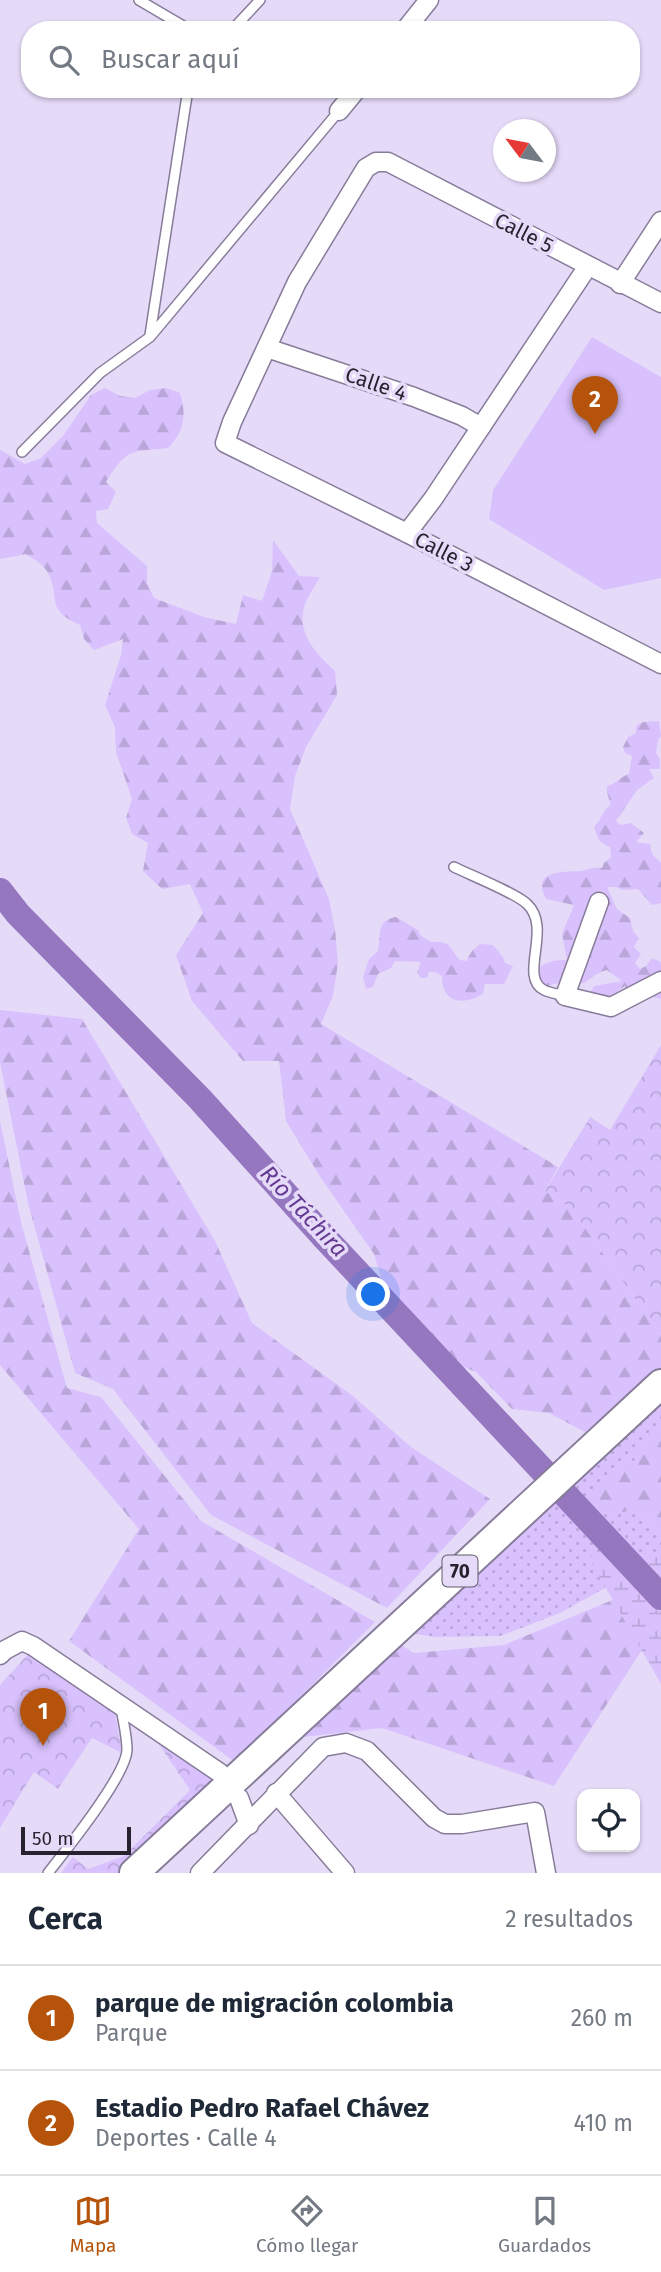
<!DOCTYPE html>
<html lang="es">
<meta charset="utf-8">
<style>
:root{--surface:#fff;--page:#f6f6f7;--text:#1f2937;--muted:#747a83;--line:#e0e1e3;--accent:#b45309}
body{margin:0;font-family:"Fira Sans",sans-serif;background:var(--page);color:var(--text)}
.controls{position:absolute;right:21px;bottom:21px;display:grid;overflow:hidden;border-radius:14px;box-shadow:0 2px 5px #0004}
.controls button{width:63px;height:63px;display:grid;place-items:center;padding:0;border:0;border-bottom:2px solid var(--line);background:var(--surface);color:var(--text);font:35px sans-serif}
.compass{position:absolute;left:493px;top:119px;width:63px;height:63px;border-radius:50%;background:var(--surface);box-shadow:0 2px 5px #0004;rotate:302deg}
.scale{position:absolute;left:21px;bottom:18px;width:110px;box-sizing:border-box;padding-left:7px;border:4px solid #27232e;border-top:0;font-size:19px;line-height:24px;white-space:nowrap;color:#27232e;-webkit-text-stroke:5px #e6daf9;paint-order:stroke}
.you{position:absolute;left:374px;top:1295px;width:24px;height:24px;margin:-18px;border:5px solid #fff;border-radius:50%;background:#1a73e8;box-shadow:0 0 0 10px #1a73e833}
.badge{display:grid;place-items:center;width:46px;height:46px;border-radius:50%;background:var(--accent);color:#fff;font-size:23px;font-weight:700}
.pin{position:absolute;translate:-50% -58px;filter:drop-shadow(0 2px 4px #0008)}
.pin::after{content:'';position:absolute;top:37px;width:24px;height:21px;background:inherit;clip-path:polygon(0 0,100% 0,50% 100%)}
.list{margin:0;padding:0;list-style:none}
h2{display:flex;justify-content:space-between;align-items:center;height:91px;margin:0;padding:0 28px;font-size:30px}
h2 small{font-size:23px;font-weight:400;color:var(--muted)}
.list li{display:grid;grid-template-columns:46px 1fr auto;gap:21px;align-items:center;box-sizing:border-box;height:105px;padding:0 28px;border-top:2px solid var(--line)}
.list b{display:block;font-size:26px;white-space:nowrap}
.list p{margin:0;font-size:23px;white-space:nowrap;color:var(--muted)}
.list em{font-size:23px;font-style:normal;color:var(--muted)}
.icon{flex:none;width:38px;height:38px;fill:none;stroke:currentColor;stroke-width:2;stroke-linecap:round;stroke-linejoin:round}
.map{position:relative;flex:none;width:661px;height:1873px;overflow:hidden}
.search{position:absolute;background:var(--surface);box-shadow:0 2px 5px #0004;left:21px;right:21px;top:21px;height:77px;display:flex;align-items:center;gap:18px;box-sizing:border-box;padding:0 24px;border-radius:28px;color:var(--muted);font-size:26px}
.sheet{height:301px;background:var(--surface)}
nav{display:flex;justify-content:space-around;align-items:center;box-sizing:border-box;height:98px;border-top:2px solid var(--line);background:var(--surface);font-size:19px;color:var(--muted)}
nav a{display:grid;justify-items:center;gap:4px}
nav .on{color:var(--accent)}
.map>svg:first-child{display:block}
.grass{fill:url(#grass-dots)}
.forest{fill:url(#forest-firs)}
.wetland{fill:url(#wetland-marsh)}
.park{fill:url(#park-crowns)}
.pitch{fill:#d9c1fd}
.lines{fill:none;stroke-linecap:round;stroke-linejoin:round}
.river{stroke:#9577c0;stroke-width:26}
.service-casing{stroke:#877c99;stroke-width:12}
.minor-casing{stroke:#877c99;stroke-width:21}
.trunk-casing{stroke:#877c99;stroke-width:32}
.service{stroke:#fff;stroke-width:9}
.minor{stroke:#fff;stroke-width:18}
.trunk{stroke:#fff;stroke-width:28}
.labels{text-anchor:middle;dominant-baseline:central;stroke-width:7;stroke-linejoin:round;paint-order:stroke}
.shield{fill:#e6daf9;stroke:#605a6b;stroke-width:2}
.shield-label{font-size:19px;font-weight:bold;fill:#27232e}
.street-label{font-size:21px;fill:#27232e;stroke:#e6daf9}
.water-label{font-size:23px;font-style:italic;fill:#633991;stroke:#e6daf9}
</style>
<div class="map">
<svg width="661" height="1873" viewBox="0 0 661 1873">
<defs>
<pattern id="grass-dots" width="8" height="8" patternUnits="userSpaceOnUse" patternTransform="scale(1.75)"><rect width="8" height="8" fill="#d9c1fd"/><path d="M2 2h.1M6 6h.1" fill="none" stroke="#baa6d9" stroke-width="1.8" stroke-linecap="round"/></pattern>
<pattern id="forest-firs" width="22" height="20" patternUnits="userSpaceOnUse" patternTransform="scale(1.75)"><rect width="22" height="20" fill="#d9c1fd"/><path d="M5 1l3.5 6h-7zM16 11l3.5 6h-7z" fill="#baa6d9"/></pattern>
<pattern id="wetland-marsh" width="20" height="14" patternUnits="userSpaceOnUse" patternTransform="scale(1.75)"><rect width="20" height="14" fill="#d9c1fd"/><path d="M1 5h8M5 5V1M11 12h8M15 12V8" fill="none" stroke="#baa6d9"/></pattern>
<pattern id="park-crowns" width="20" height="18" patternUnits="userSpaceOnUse" patternTransform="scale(1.75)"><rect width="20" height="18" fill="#d9c1fd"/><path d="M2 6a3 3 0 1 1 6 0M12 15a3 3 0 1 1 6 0" fill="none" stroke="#baa6d9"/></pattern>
</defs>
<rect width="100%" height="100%" fill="#e6daf9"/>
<polygon class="grass" points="661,1394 661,1428 646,1442 634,1461 613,1469 608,1515 629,1511 650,1518 661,1540 661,1557 560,1613 500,1636 434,1637 401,1631"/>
<g class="forest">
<path d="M105,388l15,8 15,2 15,-8 16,-2 14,5c7,22 4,39 -12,55 -38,4 -41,0 -62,34l10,10 -8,17 -12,2 1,12 50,43v17l7,15 50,19 32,7 7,-29 19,6 10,-30 1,-31 26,36 21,1c-5,9 -13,20 -16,30 -7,28 13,47 31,64l2,24 -31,52 -11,29 -5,33 39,90 6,30 3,34 -5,33 -12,28 237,143 -13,24 26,17 90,127v34l-76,63 -36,-19 -37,-4 -36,-37 -55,-23 -26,-27 -21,-68 -53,-76 -35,-57 -7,-60h-36l-51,-60 -16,-46 27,-42 -13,-29 -28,5 -19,-18 5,-28 -16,-9 -6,-16 6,-19 -16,-47 -1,-25 -10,-22 16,-50 2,-16 -29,11 -10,-11 -4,-14c-36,-16 -19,-28 -32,-52 -5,-9 -13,-13 -22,-19l-26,5v-109l25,14 16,-6 22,-22 28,-41z"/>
<path d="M659,721l2,15 -3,4 -2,13c4,5 5,9 3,16h-10l5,9 -17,12 -21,31 4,4 11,-2 13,10 -8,9 14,2 2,10 9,9v40l-9,2 -14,-16 -15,1 -7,-3h-9l10,22 13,9 3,13 6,7 -5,9 7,7 -6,9 5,6 6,-3 6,-8 9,4v37l-34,-8 -2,-5 -10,7 -6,8 -10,-8 -6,4 -2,-5 3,-6 28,-5 -15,-11c-18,4 -20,21 -39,10l-24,7 -12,-12c10,-13 20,-15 35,-15l-5,-26 12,-29 -28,-6c-16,-29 18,-27 34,-28 9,-1 12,-5 22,-3l2,-5 7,-6 -1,-10c-13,-5 -11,-8 -16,-20 7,-7 8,-15 16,-22 0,-7 -4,-11 -3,-19 9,-2 13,-9 22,-12l3,-18 -7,-3 -2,-6 5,-10 8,-4v-7l7,-4z"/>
<path d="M396,917l22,13 3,6 10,6c21,-1 17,4 29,18l6,1 6,-10 8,-7 13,1 10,12 2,6 8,3 -9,18h-19l-2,10c-19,12 -42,9 -41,-18l-7,-4h-6l-2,6h-6l-4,-6 4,-10 -26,-1 -4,7 -13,6 -5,13 -7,2 -3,-12 6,-18 9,-8c3,-16 -2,-31 18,-34z"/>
<polygon points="0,1010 82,1019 215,1241 252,1323 353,1396 411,1447 490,1499 387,1608 211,1515 113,1389 75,1373 28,1203 0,1062"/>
<polygon points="0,1121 21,1222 67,1388 101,1397 201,1521 375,1622 235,1762 69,1641 139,1529 0,1365"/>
<polygon points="661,1428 661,1540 650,1518 629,1511 608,1515 587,1509 596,1486 613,1469 634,1461 646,1442"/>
<polygon points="627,1594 660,1622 554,1786 382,1728 303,1737 401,1645 414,1653 504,1645"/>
</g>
<polygon class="wetland" points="661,1552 661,1684 588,1557"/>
<g class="park">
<polygon points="661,1045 661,1335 571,1208 545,1191 590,1117 610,1130"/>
<polygon points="31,1651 114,1708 122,1753 92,1738 58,1789 34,1772 0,1828 0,1685"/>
<polygon points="152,1734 220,1778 153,1847 119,1873 61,1873 73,1857 88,1869 124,1856 190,1790"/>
</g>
<polygon class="pitch" points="592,337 661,377 661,578 604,590 489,519 493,490"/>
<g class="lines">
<polyline class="river" points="0,891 18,914 200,1099 325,1238 661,1597"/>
<g class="service-casing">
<g id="service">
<polyline points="139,0 190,30"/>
<polyline points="232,30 260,0"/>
<polyline points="150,335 188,89"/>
<polyline points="22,452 100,373 150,337 339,111"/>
<path d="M454,867c16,8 62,26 73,37 26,24 -9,73 17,86 6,3 14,4 21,6"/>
<path d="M48,1873c18,-23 78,-97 79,-123 0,-14 -4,-29 -6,-43"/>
</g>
</g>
<g class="minor-casing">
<g id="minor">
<polyline points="405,30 429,0"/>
<polyline points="339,111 357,89"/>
<polyline points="620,284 661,221"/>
<polyline points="661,303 388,162 376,162 366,168 297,282 232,422 225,443 407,533 661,664"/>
<polyline points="267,348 414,397 462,416 481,427"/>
<polyline points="407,533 433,499 588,266"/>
<polyline points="599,902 565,996 611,1007 661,981"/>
<polyline points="0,1655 5,1650 22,1641 33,1646 220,1773"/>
<polyline points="276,1793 345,1873"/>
<polyline points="239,1798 249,1825"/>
<polyline points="200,1873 323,1747 346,1743 367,1751 434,1818 445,1824 462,1824 535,1812 546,1873"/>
</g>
</g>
<g class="trunk-casing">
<polyline id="trunk" points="134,1873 661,1384"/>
</g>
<use href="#service" class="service"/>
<use href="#minor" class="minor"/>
<use href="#trunk" class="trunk"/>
</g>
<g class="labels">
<rect class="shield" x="442.5" y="1555.5" width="35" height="31" rx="5"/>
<g class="shield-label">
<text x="460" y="1571">70</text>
</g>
<g class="street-label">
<text transform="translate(524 233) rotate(27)">Calle 5</text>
<text transform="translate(376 384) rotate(19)">Calle 4</text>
<text transform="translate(444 552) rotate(27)">Calle 3</text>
</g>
<g class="water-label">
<text transform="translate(304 1211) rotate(47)">Río Táchira</text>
</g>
</g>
</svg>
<div class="controls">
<button><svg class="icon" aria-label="locate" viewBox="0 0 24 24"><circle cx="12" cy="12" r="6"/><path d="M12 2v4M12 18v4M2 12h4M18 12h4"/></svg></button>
</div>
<svg class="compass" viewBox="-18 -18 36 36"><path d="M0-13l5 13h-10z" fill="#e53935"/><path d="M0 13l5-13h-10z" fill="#747a83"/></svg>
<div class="scale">50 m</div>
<div class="you"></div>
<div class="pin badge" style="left:43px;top:1746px">1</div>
<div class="pin badge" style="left:595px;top:434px">2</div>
<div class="search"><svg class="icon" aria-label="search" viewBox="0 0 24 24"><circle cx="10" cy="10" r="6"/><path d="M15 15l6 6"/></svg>Buscar aquí</div>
</div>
<section class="sheet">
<h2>Cerca<small>2 resultados</small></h2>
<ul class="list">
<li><span class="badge">1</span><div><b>parque de migración colombia</b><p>Parque</p></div><em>260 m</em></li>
<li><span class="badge">2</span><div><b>Estadio Pedro Rafael Chávez</b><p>Deportes · Calle 4</p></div><em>410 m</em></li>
</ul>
</section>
<nav>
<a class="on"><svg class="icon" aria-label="map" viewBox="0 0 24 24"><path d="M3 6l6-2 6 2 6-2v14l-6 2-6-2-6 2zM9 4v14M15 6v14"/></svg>Mapa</a>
<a><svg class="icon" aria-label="directions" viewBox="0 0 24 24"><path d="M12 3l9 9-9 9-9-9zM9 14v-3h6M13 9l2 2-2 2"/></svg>Cómo llegar</a>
<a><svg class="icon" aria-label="saved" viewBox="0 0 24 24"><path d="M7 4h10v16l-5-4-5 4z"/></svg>Guardados</a>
</nav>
